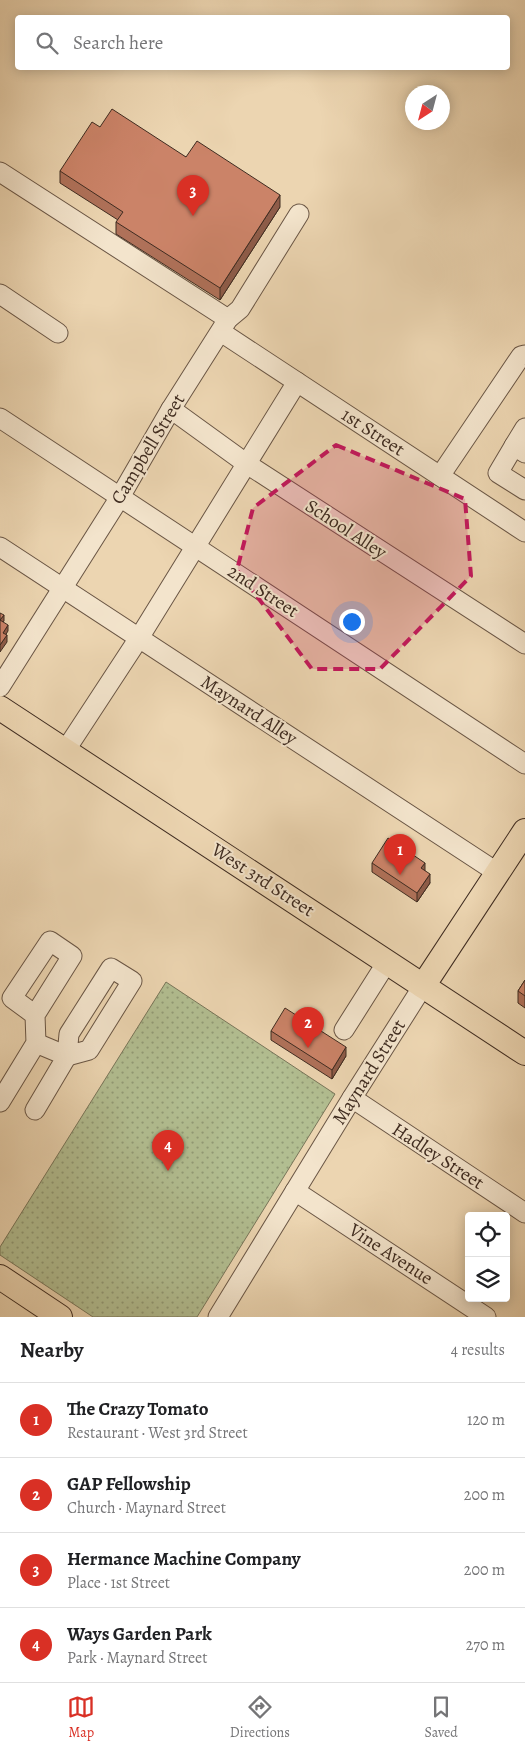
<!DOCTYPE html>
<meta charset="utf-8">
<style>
:root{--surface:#fff;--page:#f6f6f6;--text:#202124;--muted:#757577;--line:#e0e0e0;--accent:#d93025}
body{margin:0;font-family:Alegreya,serif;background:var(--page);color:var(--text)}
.controls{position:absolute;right:15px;bottom:15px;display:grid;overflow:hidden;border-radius:5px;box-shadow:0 2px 12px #0003}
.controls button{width:45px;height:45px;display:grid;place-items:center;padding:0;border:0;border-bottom:1px solid var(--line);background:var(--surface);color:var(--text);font:25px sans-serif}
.compass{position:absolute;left:405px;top:85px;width:45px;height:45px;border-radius:50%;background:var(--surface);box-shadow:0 2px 12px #0003;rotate:216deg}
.you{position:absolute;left:351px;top:621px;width:18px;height:18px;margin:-12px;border:4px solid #fff;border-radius:50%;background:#1a73e8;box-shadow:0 0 0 8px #1a73e833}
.badge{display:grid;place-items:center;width:32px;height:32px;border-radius:50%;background:var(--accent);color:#fff;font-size:16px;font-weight:700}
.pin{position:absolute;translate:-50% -41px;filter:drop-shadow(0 1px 2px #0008)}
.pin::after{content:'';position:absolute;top:26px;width:18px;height:15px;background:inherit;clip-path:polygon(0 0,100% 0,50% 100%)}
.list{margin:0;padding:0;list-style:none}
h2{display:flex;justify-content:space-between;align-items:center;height:65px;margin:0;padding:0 20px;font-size:21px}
h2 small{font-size:16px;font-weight:400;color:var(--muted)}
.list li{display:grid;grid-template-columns:32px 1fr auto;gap:15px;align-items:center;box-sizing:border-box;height:75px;padding:0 20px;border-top:1px solid var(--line)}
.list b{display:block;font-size:19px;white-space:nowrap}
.list p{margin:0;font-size:16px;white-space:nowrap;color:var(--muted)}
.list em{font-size:16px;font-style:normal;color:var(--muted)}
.icon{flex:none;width:28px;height:28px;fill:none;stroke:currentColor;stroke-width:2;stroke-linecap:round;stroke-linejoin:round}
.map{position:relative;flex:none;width:525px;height:1317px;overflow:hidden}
.search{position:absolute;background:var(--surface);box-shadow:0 2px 12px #0003;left:15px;right:15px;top:15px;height:55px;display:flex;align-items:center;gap:12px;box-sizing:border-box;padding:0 18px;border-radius:5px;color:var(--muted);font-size:19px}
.sheet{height:365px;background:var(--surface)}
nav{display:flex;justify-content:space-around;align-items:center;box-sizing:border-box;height:70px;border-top:1px solid var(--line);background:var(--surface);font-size:14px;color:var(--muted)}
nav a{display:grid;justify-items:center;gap:2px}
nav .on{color:var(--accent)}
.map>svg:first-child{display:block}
.park{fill:url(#park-dots);stroke:#787559}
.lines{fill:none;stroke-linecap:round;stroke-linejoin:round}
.minor-casing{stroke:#6a5645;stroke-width:21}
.major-casing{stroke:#3f2c21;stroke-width:26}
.minor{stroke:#f3e4cc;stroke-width:19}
.major{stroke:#ecd5b1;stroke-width:24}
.wall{fill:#af7159;stroke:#3f2c21}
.shaded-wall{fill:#8e5c49;stroke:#3f2c21}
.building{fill:#cb8368;stroke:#3f2c21}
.marked{fill:#c2185b;fill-opacity:0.2;stroke:#c2185b;stroke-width:4;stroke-dasharray:10 6;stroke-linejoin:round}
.labels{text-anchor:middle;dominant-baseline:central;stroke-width:4;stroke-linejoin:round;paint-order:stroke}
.street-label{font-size:19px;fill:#3f2c21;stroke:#f3e4cc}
</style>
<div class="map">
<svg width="525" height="1317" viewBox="0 0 525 1317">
<defs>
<pattern id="park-dots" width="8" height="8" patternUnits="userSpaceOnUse" patternTransform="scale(1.25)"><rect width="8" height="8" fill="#b2be91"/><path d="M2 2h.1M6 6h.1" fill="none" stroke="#929b76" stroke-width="1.8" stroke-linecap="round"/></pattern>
</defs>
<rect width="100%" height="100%" fill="#ecd5b1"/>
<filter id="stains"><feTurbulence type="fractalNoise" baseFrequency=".004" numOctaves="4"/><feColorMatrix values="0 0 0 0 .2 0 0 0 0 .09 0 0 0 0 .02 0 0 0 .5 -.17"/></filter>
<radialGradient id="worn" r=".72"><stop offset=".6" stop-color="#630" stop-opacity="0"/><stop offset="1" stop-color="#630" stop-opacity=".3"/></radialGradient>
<polygon class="park" points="166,982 335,1094 197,1317 93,1317 0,1255 0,1247"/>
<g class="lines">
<g class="minor-casing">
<g id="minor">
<polyline points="0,172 228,319"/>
<polyline points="0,294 58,333"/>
<polyline points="221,332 525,532"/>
<polyline points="171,409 247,464 525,644"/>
<polyline points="0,418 525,764"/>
<polyline points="525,428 514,446 525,453"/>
<polyline points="514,446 498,473 525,490"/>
<polyline points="440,476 521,356 525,355"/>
<polyline points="0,547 498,873"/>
<polyline points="0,687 120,497 171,409 228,319 240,309 299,214"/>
<polyline points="65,751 139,638 297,382"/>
<polygon points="111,968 132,981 89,1050 67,1056 69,1034"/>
<polyline points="344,1030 387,962"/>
<polyline points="352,1098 525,1213"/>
<polyline points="0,1102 36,1043 35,1015 72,956 50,941 12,998 35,1015"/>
<polyline points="35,1110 67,1056 36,1043"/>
<polyline points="295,1191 486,1317"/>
<polyline points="218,1317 352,1098 423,986"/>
</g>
</g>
<g class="major-casing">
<g id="major">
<polyline points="0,708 525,1053"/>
<polyline points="423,986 525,831"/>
<polyline points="0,1277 60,1317"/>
</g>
</g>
<use href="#minor" class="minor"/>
<use href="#major" class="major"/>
</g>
<g class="wall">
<polygon points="100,127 186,157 280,207 220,300 116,234 116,222 118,220 60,183 60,171"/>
<polygon points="372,863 425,871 430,883 417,902 372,872"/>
<polygon points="525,980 525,1008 518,1003 518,991"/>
<polygon points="271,1031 346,1056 332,1079 271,1040"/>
</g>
<g class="shaded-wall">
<polygon points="280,195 280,207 220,300 220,288"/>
<polygon points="4,615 4,621 0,626 0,620"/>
<polygon points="8,625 8,631 3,639 3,633"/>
<polygon points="7,635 7,642 0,652 0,645"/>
<polygon points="425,863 425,872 421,868"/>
<polygon points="430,874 430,883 417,902 417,893"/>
<polygon points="346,1047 346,1056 332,1079 332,1070"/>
</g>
<g class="building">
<polygon points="112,109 186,157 197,141 280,195 220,288 116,222 123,212 60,171 92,122 100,127"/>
<polygon points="0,613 4,615 0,620 8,625 3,633 7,635 0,645"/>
<polygon points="388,838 425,863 421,868 430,874 417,893 372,863"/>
<polygon points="525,980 525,996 518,991"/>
<polygon points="285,1008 346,1047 332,1070 271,1031"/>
</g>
<path class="marked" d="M336,445l129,54 6,77 -91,93h-68l-75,-99 16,-62z"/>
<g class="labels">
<g class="street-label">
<text transform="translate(373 432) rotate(33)">1st Street</text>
<text transform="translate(148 449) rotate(-59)">Campbell Street</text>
<text transform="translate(346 529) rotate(33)">School Alley</text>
<text transform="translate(263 591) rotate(33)">2nd Street</text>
<text transform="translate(249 710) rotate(33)">Maynard Alley</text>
<text transform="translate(263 880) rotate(33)">West 3rd Street</text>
<text transform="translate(369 1072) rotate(-58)">Maynard Street</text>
<text transform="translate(438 1156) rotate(33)">Hadley Street</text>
<text transform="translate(391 1254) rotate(33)">Vine Avenue</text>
</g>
</g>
<rect width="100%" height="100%" filter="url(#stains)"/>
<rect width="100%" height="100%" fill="url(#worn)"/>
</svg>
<div class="controls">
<button><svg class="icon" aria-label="locate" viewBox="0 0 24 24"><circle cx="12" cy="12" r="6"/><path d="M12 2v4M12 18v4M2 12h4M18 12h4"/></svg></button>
<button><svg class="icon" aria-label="layers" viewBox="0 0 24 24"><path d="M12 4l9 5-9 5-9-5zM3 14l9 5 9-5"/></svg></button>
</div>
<svg class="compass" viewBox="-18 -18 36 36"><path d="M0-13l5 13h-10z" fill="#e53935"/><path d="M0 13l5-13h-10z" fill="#757577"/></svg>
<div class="you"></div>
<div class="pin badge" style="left:400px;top:875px">1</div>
<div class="pin badge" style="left:308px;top:1048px">2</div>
<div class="pin badge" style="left:193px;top:216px">3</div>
<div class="pin badge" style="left:168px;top:1171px">4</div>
<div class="search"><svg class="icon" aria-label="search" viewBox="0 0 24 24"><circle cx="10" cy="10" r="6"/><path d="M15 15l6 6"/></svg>Search here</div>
</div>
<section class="sheet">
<h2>Nearby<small>4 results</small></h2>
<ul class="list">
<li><span class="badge">1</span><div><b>The Crazy Tomato</b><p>Restaurant · West 3rd Street</p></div><em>120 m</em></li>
<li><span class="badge">2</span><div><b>GAP Fellowship</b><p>Church · Maynard Street</p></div><em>200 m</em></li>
<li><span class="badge">3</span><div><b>Hermance Machine Company</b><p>Place · 1st Street</p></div><em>200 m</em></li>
<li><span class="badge">4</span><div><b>Ways Garden Park</b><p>Park · Maynard Street</p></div><em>270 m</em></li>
</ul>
</section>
<nav>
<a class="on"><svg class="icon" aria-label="map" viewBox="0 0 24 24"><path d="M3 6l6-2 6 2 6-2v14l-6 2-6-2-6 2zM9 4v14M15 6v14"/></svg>Map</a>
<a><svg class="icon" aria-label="directions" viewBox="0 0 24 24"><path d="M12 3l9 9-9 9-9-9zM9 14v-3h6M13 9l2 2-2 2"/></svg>Directions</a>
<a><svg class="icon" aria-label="saved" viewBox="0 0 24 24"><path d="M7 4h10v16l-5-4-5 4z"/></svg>Saved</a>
</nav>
